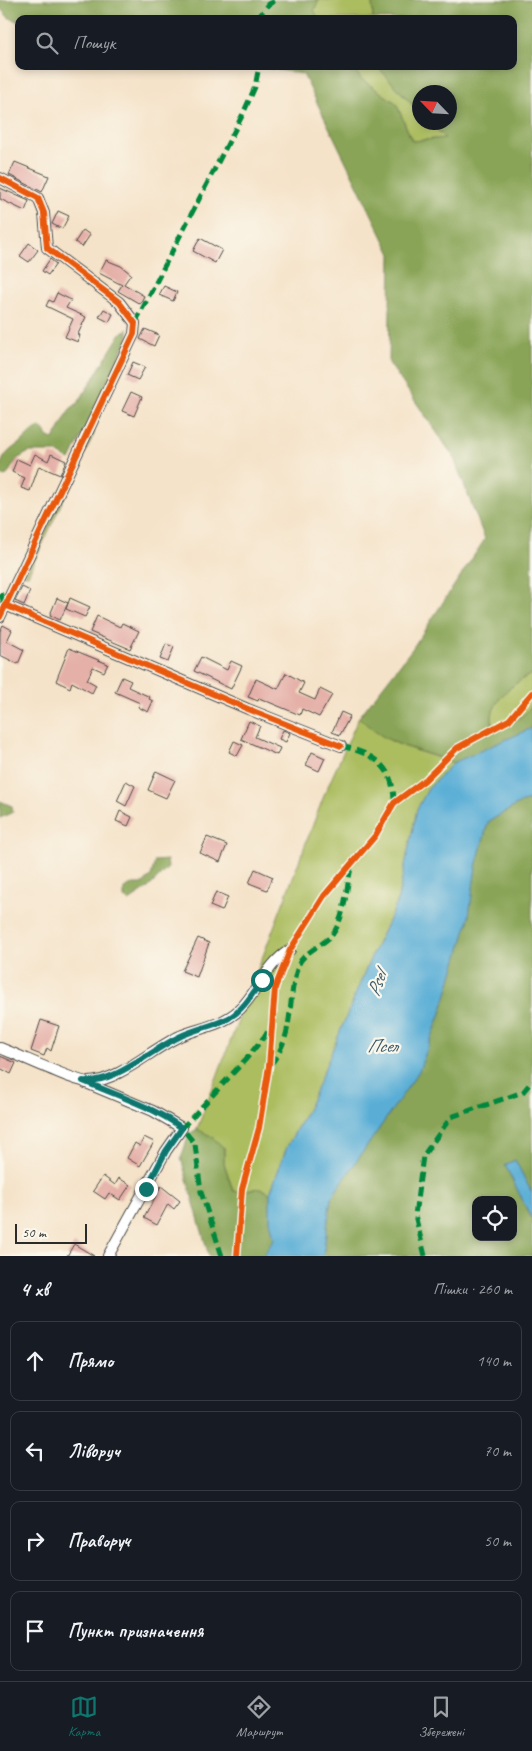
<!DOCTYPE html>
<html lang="uk">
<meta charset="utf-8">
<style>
:root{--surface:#171b24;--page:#20242c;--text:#f1f3f6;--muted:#9ea1a6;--line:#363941;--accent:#0f766e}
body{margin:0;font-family:Caveat,sans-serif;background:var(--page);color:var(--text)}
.controls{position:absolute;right:15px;bottom:15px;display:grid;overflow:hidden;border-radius:10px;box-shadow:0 2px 8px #0003}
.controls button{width:45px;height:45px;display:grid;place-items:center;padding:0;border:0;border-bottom:1px solid var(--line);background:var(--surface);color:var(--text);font:25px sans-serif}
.compass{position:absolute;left:412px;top:85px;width:45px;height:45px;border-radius:50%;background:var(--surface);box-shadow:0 2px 8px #0003;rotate:295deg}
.scale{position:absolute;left:15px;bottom:12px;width:72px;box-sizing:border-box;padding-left:5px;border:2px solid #2b2b2b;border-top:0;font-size:14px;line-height:18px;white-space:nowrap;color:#2b2b2b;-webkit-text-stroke:4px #fbf7ec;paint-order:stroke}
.stop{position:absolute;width:15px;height:15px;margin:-11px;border:4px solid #0f766e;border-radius:50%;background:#fff}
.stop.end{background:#0f766e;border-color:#fff;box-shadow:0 1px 5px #0008}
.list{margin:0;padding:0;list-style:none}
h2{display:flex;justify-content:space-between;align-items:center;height:65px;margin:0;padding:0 20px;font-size:21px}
h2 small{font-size:16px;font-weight:400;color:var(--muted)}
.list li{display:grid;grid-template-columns:32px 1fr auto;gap:15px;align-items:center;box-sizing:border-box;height:80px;margin:0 10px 10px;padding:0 10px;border:1px solid var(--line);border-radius:10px}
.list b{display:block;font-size:19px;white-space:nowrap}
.list em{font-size:16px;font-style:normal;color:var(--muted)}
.icon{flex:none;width:28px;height:28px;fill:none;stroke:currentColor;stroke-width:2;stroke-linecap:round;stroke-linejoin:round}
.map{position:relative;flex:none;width:532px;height:1256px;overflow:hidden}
.search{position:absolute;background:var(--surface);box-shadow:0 2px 8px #0003;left:15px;right:15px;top:15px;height:55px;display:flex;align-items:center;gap:12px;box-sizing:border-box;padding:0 18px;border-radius:10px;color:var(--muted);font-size:19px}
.sheet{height:425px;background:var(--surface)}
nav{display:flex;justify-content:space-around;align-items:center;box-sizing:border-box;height:70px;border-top:1px solid var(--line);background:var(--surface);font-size:14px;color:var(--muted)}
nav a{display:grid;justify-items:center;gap:2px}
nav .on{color:var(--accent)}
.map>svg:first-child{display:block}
.green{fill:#acbd61;stroke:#6c7446}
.forest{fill:#89a457;stroke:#5a6841;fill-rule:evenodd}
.water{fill:#5aaed6;stroke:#426c80}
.building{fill:#e5b0a8}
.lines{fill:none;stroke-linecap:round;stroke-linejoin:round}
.minor-casing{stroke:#494743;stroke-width:12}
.minor{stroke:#fff;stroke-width:10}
.quiet{stroke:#00873e;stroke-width:5;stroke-dasharray:10 5;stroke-linecap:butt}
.cycleway-casing{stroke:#fbf7ec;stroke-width:9}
.cycleway{stroke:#e8590c;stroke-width:6}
.route{stroke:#0f766e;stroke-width:6}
.labels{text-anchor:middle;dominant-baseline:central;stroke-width:4.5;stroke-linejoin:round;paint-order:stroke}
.water-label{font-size:19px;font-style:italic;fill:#3b5967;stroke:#fbf7ec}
</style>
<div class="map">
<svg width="532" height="1256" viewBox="0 0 532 1256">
<rect width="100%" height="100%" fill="#fbf7ec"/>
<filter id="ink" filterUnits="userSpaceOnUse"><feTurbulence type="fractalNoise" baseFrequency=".02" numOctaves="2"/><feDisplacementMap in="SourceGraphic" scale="10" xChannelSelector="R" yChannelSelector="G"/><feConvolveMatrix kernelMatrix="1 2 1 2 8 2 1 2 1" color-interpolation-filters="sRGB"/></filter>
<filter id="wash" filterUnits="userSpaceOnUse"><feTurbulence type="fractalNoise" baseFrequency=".0096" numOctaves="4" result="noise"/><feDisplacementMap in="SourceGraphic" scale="20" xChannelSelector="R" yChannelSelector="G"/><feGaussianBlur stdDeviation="1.12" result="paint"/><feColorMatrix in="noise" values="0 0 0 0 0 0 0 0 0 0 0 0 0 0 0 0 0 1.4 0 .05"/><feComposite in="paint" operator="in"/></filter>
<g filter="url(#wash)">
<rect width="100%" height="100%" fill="#f5e3c9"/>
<g class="green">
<polygon points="319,0 372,0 373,19 319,19 314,10"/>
<polygon points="352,66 377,66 419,112 420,122 430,123 446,138 412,141 396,103 361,79"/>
<polygon points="94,431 94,434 28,575 25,575"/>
<path d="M532,674c0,10 0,20 0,29 -2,14 -27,26 -39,23 -7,-22 21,-44 39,-52z"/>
<path d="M359,717c28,30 58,32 94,46l-25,26 -11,20 -20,94 -26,54 -61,147 -23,43 -17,46c-17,-10 -21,0 -37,-2l-9,-28v-15l-27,-19 128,-336z"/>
</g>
<g class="forest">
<polygon points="0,0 319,0 314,10 319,19 19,19 19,22 8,17 0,8"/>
<path d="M372,0h160v674c-18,8 -46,30 -39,52 15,3 30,-9 39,-21v23l-79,35c-37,-15 -66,-16 -94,-46l53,-68 73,-110 -32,-83 -64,-93 2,-109 -88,-180 -49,-8h98l9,13 35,24 16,38 33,-3 -15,-15 20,-1v-30h-30l-1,20 -42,-46h136v-47h-140z"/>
<path d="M128,329v9l-58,122 -14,-8h-27l-12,7 -10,16 -4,1 -3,-3c0,-17 10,-23 21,-31 8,-6 10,-12 19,-15l5,4 3,6 6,2 16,-30 8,-6 43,-70z"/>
<path d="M532,800v393l-17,-33 -10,5 27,54v37h-209l8,-58 88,-127 23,-61 26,-88 8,-55 12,-45 34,-20zM476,1200h37v37h-37z"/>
<polygon points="0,801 12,806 13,812 0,818"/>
<polygon points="167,860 168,868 147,889 129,901 124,898 124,889 134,884 143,884 151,876 155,861"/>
<path d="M197,1129l14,7 13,12v15l9,28c16,2 20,-8 37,2v27l4,19 -9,14 1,3h-57l-28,-98 8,-24z"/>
</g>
<g class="water">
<polygon points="532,728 532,800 522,802 488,822 476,867 468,922 442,1010 419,1071 331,1198 323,1256 266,1256 265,1253 274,1239 270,1220 270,1193 287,1147 310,1104 371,957 397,903 417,809 428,789 453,763"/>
<polygon points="515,1160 532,1193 532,1219 505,1165"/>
</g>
<g id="blocks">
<g class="building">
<polygon points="15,162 49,176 42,192 9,175"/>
<polygon points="0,188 29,201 25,211 0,199"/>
<polygon points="58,211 69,216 62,229 52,224"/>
<polygon points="83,230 90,235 82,247 75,242"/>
<polygon points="200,238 222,250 215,263 193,251"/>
<polygon points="29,243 38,250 29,262 20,256"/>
<polygon points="50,259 56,264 48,275 42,271"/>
<polygon points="106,260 121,266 131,274 124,284 144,296 140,304 118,291 122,285 99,273"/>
<polygon points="164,286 177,292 173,301 159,295"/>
<polygon points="57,293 71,300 66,308 86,317 78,334 80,335 78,342 65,337 73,319 46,306 49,300 53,302"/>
<polygon points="104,309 113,314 109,322 99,317"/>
<polygon points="145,329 159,335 154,346 140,339"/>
<polygon points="133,362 145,367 138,380 127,375"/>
<polygon points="131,392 142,397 134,416 122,411"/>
<polygon points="35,454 48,461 51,454 66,461 60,475 39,466 30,491 21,488 25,478 12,472 17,459 30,465"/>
<polygon points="22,587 30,591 24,605 15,601"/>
<polygon points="57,598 68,603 60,620 50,615"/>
<polygon points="70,598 90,607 85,617 66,609"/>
<polygon points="97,616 120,627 122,623 139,631 130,649 90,632"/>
<polygon points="3,625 12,630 7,641 24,650 18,664 0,655 0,631"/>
<polygon points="166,644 174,647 168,662 160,659"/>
<polygon points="69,648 108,664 104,672 93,667 87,680 96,685 92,693 72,682 70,688 56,681"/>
<polygon points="201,657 227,670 231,661 242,666 231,689 194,671"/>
<polygon points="286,673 304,683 299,693 315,700 320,689 332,695 319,717 302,709 300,715 259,698 258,701 248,697 256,679 278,689"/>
<polygon points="122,677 131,681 128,687 150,697 149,699 153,701 148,712 138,707 140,703 115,692"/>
<polygon points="341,712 350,716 340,735 332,732"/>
<polygon points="249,721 260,726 255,737 280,748 277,755 241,739"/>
<polygon points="283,730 290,733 286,742 279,739"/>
<polygon points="234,741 243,745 237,756 229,752"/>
<polygon points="312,752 325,758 319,771 306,765"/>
<polygon points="156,771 175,780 166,798 148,790"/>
<polygon points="126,781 135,786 126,806 117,801"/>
<polygon points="120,811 132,817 128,826 116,821"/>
<polygon points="207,837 227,845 220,862 200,853"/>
<polygon points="255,869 273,877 267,890 249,883"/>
<polygon points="216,892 228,897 222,911 210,906"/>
<polygon points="198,938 209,943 197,977 182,971"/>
<polygon points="41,1020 59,1026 51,1051 47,1048 44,1056 31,1051"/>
<polygon points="0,1056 16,1063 11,1074 0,1068"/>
<polygon points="144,1137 154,1142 140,1166 127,1158 135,1143 140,1146"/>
<polygon points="103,1176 115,1185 119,1178 130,1185 120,1200 109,1193 105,1199 93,1191"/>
<polygon points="161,1186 180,1201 174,1209 168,1204 157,1225 144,1218"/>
<polygon points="74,1244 94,1256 67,1256"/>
</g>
</g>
</g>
<g filter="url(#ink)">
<use href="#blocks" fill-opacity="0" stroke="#494743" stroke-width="1"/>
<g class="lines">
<g class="minor-casing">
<g id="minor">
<polyline points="0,178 38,198 44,213 47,248 119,302 135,323 134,334 0,617"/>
<polyline points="5,605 248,709 341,746"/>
<path d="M0,1048c17,6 75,34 89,34 30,-1 64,-34 91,-46 20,-8 43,-11 59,-26 19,-18 28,-47 51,-60"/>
<polyline points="86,1083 153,1111 182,1128 166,1151 108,1256"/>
</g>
</g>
<use href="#minor" class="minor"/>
<g class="quiet">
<polyline points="257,19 269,4 277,0"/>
<polyline points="135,323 242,116 255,87 259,66"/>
<polyline points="0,593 5,605"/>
<path d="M341,746c34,8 53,20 53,57"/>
<path d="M271,1064c25,-31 15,-62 27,-98 5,-14 24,-20 34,-31 13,-17 14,-46 19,-67"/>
<polyline points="222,1256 201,1192 195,1144 182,1128 247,1058 271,1028"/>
<polyline points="425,1256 415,1215 423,1156 451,1117 523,1092 532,1081"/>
</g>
<g class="cycleway-casing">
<g id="cycleway">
<polyline points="0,178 38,198 44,213 47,248 119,302 135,323 134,334 0,617"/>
<polyline points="5,605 248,709 341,746"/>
<polyline points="237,1256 242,1189 259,1128 269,1066 275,988 290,950 324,896 375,836 394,803 425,780 457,748 509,720 532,693"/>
</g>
</g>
<use href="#cycleway" class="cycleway"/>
</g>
</g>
<g class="lines" filter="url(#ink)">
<path class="route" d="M146,1189l20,-38 16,-23c-30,-22 -66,-33 -99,-47 32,3 68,-31 96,-44 16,-8 35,-11 50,-19 14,-8 24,-25 33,-38"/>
</g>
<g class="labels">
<g class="water-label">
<text transform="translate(377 984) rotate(-69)">Psel</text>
<text x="382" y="1046">Псел</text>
</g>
</g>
</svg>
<div class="controls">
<button><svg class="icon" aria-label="locate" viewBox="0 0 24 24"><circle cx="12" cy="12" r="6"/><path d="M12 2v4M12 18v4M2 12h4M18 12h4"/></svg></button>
</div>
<svg class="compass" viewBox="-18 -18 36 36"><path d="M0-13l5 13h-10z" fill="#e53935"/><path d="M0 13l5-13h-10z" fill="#9ea1a6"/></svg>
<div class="scale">50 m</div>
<div class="stop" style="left:262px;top:980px"></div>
<div class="stop end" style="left:146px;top:1189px"></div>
<div class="search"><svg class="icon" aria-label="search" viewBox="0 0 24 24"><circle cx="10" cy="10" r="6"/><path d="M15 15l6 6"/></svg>Пошук</div>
</div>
<section class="sheet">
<h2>4 хв<small>Пішки · 260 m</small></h2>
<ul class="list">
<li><svg class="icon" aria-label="ahead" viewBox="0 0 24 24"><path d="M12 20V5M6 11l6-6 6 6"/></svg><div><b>Прямо</b></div><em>140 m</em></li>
<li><svg class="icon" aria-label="left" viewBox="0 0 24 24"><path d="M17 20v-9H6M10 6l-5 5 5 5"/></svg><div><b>Ліворуч</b></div><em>70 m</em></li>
<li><svg class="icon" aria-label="right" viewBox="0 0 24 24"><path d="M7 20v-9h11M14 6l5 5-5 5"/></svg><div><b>Праворуч</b></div><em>50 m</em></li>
<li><svg class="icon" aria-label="arrive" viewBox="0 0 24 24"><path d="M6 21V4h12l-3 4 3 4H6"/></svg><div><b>Пункт призначення</b></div></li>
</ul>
</section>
<nav>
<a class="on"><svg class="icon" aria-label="map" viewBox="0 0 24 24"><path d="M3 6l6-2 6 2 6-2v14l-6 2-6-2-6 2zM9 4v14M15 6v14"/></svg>Карта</a>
<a><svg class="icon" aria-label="directions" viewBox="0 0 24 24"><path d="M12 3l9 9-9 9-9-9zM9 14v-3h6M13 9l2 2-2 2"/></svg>Маршрут</a>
<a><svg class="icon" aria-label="saved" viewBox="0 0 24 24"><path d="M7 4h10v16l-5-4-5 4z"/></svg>Збережені</a>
</nav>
